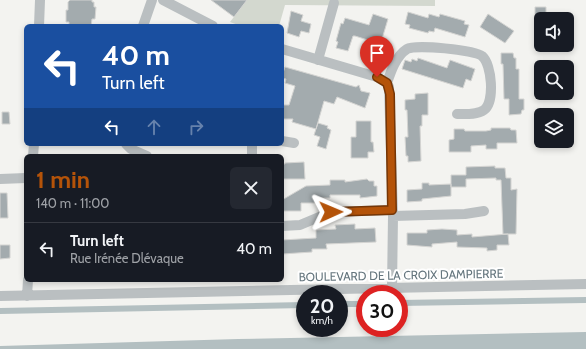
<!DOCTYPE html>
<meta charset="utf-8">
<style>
:root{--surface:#171b24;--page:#242831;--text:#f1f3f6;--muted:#9ea1a6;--line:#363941;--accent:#b45309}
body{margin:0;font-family:Cabin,sans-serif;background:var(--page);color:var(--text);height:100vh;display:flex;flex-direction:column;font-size:15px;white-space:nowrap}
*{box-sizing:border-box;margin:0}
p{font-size:13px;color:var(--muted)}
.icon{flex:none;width:22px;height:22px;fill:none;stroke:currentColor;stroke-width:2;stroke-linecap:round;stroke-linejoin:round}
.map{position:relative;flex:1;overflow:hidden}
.panel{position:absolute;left:24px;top:154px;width:260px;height:128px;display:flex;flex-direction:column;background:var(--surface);border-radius:6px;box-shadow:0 2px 6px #0003}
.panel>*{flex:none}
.top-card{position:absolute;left:24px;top:24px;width:260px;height:122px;border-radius:6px;box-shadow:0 2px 6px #0003;background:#1a4fa0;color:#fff;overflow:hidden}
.buttons{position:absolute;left:534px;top:12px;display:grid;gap:8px}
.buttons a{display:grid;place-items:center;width:40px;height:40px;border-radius:6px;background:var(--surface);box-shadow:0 2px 6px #0003;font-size:20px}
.speed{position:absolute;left:296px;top:285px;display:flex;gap:8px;font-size:20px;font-weight:700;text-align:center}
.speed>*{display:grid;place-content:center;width:52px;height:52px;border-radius:50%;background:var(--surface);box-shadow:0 2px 6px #0003;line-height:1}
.speed small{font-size:10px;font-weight:400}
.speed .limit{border:6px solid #d22;background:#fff;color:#111}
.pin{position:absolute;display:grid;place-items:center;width:34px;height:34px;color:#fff;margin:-41px -17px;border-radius:50% 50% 50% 0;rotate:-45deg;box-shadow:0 0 4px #0007}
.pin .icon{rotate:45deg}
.me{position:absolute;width:44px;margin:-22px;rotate:89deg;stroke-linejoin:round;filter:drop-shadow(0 0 3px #0008)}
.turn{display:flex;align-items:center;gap:14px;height:84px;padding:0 12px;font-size:18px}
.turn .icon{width:52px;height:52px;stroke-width:2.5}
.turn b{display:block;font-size:28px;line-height:34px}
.lanes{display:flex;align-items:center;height:38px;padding:0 12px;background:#0003;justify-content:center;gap:20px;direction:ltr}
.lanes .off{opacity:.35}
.round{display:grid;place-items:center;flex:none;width:42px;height:42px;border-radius:6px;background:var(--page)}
.summary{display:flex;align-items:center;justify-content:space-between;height:68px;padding:0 12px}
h1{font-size:24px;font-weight:700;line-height:30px;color:var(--accent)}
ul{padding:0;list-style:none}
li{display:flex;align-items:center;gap:12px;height:52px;padding:0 12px;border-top:1px solid var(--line)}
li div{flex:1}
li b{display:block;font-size:15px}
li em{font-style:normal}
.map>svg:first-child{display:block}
</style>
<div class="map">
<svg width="586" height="349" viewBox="0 0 586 349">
<rect width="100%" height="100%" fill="#f3f3f0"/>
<!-- green -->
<path fill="#d3d8cf" d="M 247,0 L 435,0 L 435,6 L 285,5 L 279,26 L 241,26 L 230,22 Z"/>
<!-- water -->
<path fill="#b3bfc1" d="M 586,297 L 586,303 L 399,306 L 399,300 Z
M 339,301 L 365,301 L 365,307 L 339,307 Z
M 305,302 L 305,308 L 0,314 L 0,308 Z
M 586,332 L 586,349 L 0,349 L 0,346 L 238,339 Z"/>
<!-- building -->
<path fill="#a3abae" stroke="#d4d4d2" d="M 70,0 L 92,0 L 92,2 L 94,2 L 94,7 L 96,7 L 95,19 L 92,19 L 91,26 L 69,26 L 69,22 L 66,22 L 66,10 L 68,10 L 68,2 Z
M 211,0 L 247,0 L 234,17 Z
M 535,7 L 546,7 L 546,19 L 535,19 Z
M 291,11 L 303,15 L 301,21 L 311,24 L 309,33 L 301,31 L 299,37 L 287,33 Z
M 408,12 L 428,18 L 429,14 L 439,17 L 440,14 L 465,21 L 464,24 L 469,25 L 465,37 L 435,28 L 434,32 L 429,31 L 428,33 L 409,28 L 410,25 L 405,24 Z
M 373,14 L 388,19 L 382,39 L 387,40 L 381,61 L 367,56 L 371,41 L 355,36 L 353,36 L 348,51 L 336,48 L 338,42 L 336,41 L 341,23 L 343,24 L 345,18 L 369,25 Z
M 488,14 L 514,31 L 505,43 L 480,27 Z
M 501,53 L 513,53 L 514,58 L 516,58 L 516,69 L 519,69 L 519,99 L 524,99 L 524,110 L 522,110 L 521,114 L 509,115 L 509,99 L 504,99 L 503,64 L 501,64 Z
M 418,58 L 447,68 L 450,60 L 475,69 L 471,81 L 466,79 L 463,88 L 402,69 L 405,60 L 411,62 L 412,59 L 417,61 Z
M 285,67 L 356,87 L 359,85 L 361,91 L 370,93 L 365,108 L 337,97 L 334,104 L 324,101 L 316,129 L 292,122 L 293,119 L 282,119 L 282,105 L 289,105 L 295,86 L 285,83 L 286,79 L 282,78 L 282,76 Z
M 428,93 L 428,115 L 422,115 L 422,126 L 420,126 L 421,161 L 408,162 L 408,156 L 406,156 L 405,137 L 408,137 L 407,110 L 405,110 L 405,100 L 415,99 L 415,94 Z
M 2,112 L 9,112 L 10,124 L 2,124 Z
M 356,121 L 371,121 L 371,142 L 373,142 L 374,152 L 368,152 L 368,158 L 351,158 L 351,137 L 356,137 Z
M 318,123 L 328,126 L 327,128 L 331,130 L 326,149 L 317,146 L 320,137 L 314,135 Z
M 491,128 L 510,128 L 511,130 L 516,130 L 517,143 L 497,143 L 497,149 L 486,149 L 486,145 L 471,146 L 471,152 L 449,152 L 449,140 L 454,139 L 454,129 L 464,129 L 465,131 L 486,131 L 491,130 Z
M 304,162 L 305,179 L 282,179 L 282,164 L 285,164 L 285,163 Z
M 495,166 L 495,168 L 505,168 L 506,178 L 511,178 L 511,190 L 517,189 L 516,234 L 503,234 L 501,180 L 496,180 L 496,178 L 466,179 L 466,187 L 451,187 L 451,175 L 466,175 L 466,167 Z
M 367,179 L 369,181 L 374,181 L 374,186 L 377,186 L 377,196 L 360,198 L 360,195 L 330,195 L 330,198 L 315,198 L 315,203 L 301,203 L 301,211 L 282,211 L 282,200 L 306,186 L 330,185 L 330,180 L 345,180 L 345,182 Z
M 422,183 L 429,183 L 429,185 L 451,184 L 451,196 L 422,199 L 422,201 L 407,202 L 407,190 L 422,189 Z
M 0,193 L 7,193 L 8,218 L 0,218 Z
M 355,224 L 355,229 L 375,228 L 376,242 L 326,244 L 327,249 L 312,249 L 312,252 L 282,254 L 282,240 L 316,238 L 316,230 L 336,229 L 335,225 Z
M 442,229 L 457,230 L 457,235 L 472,234 L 472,237 L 508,234 L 509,245 L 497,245 L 497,250 L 487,251 L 487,248 L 457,247 L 457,242 L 432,244 L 432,247 L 407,245 L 407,233 L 427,233 L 427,230 Z
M 0,245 L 10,245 L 10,258 L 0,259 Z"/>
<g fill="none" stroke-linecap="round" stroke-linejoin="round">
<!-- street -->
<path stroke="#babfc1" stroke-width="10" d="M 163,0 L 213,26
M 39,26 L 40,0
M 143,26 L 152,0
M 282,49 L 377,77 L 387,83 L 389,87 L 393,216 L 392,288
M 318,60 L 334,3
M 387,83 C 391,71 396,56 407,49 C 415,44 475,50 482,56 C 492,64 495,102 484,110 C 477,115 465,114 457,114
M 282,141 L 294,143
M 126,144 L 131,149 L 147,156
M 252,144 L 252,156
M 33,156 L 34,144
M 0,179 L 26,178
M 393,216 L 465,214 L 484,211
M 282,226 L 300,225 L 331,212 L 392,210
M 0,296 L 586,284
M 27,296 L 28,280"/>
</g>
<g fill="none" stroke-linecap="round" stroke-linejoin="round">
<!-- route casing -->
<g stroke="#753606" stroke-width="10">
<path id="route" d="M 331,212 L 392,210 L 390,94 L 387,83 L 377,77"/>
</g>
<!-- route -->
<use href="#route" stroke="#b45309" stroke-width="7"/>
</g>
<g text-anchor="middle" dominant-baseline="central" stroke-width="4" stroke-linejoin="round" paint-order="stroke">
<!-- street labels -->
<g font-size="12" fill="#65767e" stroke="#fff">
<text transform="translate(401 275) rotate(-1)">BOULEVARD DE LA CROIX DAMPIERRE</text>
</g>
</g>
</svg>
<div class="buttons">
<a><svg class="icon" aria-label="sound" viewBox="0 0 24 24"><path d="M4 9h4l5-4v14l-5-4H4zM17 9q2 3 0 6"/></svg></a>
<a><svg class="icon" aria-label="search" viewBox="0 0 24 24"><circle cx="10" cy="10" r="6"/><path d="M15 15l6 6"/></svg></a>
<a><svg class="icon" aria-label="layers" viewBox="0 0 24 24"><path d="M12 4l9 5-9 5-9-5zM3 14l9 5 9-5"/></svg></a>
</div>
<div class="speed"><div>20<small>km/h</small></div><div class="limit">30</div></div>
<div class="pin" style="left:377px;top:77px;background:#d93025"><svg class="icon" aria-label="arrive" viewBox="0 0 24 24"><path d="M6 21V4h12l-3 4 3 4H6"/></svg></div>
<svg class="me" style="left:331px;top:212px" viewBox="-20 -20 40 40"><path d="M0-17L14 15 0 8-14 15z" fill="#b45309" stroke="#fff" stroke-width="4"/></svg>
<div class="top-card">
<div class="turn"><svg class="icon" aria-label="left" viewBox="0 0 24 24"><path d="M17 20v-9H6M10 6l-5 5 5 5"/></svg><div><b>40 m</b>Turn left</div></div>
<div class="lanes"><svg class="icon" aria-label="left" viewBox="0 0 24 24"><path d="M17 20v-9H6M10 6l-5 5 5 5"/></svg><svg class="icon off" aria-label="ahead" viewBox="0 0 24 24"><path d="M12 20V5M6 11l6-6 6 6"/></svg><svg class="icon off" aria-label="right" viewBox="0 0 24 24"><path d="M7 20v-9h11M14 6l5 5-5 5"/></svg></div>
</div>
<section class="panel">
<div class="summary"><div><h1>1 min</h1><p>140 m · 11:00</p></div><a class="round"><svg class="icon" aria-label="close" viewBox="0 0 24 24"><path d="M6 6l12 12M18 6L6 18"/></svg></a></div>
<ul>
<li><svg class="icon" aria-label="left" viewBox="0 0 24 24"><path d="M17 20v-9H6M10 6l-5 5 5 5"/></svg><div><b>Turn left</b><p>Rue Irénée Dlévaque</p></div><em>40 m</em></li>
</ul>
</section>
</div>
